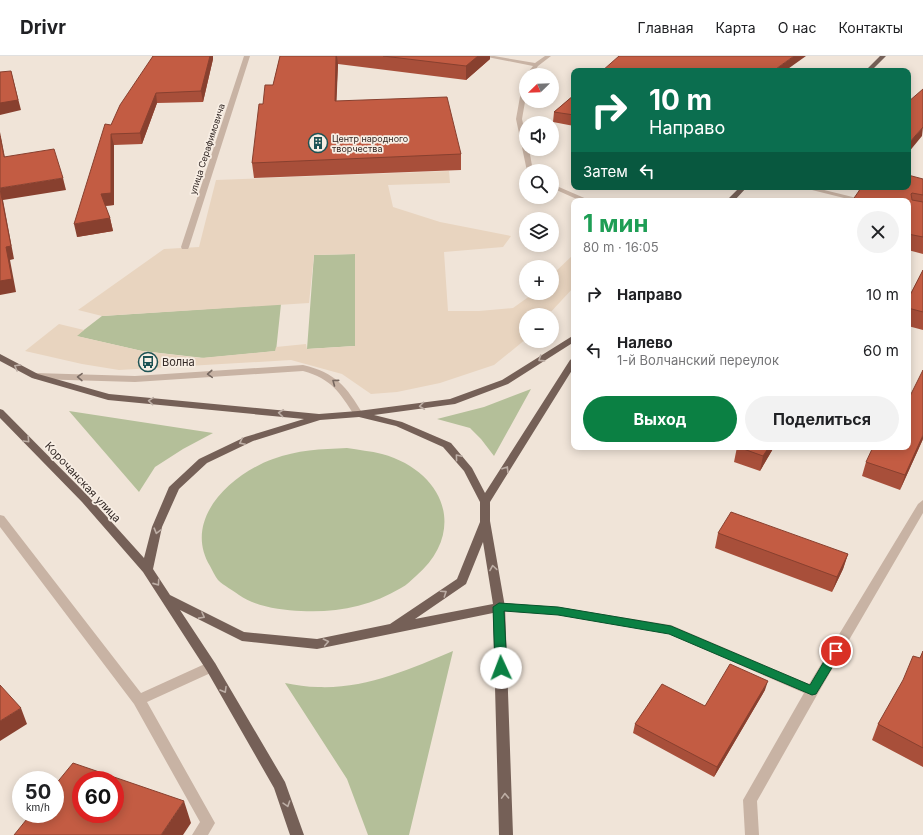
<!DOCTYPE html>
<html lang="ru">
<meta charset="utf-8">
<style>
:root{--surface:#fff;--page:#f2f2f2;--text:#202124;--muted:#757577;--line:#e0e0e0;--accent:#0b8043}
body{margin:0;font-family:Inter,sans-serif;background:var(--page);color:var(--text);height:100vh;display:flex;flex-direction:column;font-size:15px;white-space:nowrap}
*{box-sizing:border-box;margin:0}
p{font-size:13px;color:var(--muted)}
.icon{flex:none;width:22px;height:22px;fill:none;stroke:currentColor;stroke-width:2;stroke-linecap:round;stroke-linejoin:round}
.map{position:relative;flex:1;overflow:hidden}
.details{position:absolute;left:571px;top:142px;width:340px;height:252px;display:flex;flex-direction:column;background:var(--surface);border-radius:8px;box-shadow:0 2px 10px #0003}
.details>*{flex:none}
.hud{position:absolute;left:571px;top:12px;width:340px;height:122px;border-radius:8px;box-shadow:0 2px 10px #0003;background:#0b6e4f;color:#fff;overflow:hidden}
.needle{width:26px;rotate:247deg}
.buttons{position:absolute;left:519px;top:12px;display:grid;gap:8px}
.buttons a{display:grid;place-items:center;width:40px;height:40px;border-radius:50%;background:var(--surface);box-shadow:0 2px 10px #0003;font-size:20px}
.speed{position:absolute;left:12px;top:715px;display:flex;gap:8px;font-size:20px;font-weight:700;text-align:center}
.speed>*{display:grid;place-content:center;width:52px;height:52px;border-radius:50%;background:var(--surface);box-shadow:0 2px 10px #0003;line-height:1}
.speed small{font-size:10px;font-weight:400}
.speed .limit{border:6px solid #d22;background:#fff;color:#111}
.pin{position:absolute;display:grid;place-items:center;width:34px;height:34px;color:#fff;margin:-17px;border:2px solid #fff;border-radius:50%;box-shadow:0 1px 4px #0007}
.me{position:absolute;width:44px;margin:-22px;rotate:358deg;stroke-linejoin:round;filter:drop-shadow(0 0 3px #0008)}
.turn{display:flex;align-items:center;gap:14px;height:84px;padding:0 12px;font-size:18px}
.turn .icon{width:52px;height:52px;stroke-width:2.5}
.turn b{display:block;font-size:28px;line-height:34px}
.then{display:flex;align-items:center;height:38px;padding:0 12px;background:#0003;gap:8px;font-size:15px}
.round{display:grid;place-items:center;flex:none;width:42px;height:42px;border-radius:21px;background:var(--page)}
.headline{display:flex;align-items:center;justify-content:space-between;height:68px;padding:0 12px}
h1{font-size:24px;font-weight:700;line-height:30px;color:#1e9e55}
.button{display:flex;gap:8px;margin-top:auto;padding:8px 12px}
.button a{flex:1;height:46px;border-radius:24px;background:var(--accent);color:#fff;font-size:16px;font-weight:700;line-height:46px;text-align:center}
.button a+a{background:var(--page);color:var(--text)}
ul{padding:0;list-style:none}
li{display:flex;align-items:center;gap:12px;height:56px;padding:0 12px}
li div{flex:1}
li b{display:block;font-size:15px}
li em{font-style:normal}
header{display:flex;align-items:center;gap:24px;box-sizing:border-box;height:56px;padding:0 20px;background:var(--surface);border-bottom:1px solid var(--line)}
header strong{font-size:19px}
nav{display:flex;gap:22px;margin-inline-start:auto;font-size:14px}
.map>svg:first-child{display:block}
</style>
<header>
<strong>Drivr</strong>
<nav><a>Главная</a><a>Карта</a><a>О нас</a><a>Контакты</a></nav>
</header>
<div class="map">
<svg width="923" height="779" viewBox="0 0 923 779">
<rect width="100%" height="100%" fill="#f0e4d8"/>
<!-- green -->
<path fill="#b4bf99" d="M 355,198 L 355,290 L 307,293 L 314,199 Z
M 281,248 L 276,295 L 204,302 L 142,295 L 76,280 L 102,260 Z
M 531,333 L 494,400 L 481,383 L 470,372 L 437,363 L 484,351 Z
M 69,355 L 213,377 L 183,393 L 155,411 L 139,436 Z
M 347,392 C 358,394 371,395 382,398 C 444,415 468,475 416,520 C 411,524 407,529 401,532 C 371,550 336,557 301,555 C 281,554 256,551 239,539 C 233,534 224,530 218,524 C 215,520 212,514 210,510 C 182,463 231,418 273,403 C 297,394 321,393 347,392 Z
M 453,595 L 409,779 L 368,779 L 347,723 L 285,627 C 296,629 307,631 318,631 C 366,633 410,613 453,595 Z"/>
<!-- plaza -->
<path fill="#e8d4bf" d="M 449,115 L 450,127 L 388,129 L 393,151 L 440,166 L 511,180 L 503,191 L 444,196 L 448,255 L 479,255 L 513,252 L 534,237 L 552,237 L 552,219 L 574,198 L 574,231 L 548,259 L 526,259 L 526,283 L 494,309 L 440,327 L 397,336 L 371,338 L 342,318 L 291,304 L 119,314 L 82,308 L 25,295 L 59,268 L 84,274 L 77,280 L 142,295 L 201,302 L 275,295 L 276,291 L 306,288 L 307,293 L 355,290 L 355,198 L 314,199 L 309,247 L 102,260 L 78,254 L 164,193 L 199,191 L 216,124 Z"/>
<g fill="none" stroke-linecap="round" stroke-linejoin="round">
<!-- lane -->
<path fill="#c8b3a4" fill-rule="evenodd" d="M 800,131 L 812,131 L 869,145 L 856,145 Z
M 303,309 C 336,317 346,330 363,358 L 361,360 L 355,360 C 339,336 332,323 303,315 L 135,326 L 35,323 L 30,320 L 35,317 L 135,320 Z
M 0,459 L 4,460 L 141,637 L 207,607 L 211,606 L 215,607 L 217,611 L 215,615 L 147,646 L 215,767 L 208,779 L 192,779 L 200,766 L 134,648 L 0,471 Z"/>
<!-- street -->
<path fill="#c8b3a4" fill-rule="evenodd" d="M 244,0 L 250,0 L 189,191 L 188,193 L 182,193 L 181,191 Z
M 482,0 L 494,0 L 535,7 L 545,0 L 551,0 L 538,10 L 532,19 L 526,19 L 533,10 Z
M 526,22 L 526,40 L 522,63 L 526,81 L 526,93 L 529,93 L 533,115 L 527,115 L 516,63 L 523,24 Z
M 552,128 L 589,144 L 591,145 L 581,145 L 552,132 Z
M 923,444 L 923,457 L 817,639 L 757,745 L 759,779 L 745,779 L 743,744 L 804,637 L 669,578 L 558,559 L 499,555 L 495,554 L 493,551 L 495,548 L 499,547 L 558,551 L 671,569 L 809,628 L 918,448 Z"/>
<!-- primary -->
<path fill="#756057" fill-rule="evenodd" d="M 880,0 L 886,0 L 871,15 L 865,15 Z
M 740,131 L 747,131 L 734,145 L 726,145 Z
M 574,279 L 574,286 L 508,328 L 455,348 L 374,359 L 402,366 L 451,387 L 472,412 L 485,437 L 570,304 L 574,301 L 574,311 L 490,446 L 490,465 L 505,551 L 513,779 L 499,779 L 493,557 L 317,593 L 242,585 L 180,554 L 215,607 L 285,726 L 304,779 L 290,779 L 274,732 L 207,615 L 143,516 L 82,446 L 0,362 L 0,353 L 3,354 L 90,442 L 144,502 L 152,471 L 169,431 L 199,403 L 245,381 L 304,363 L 108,344 L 32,322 L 0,305 L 0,298 L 38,318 L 109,338 L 319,358 L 358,355 L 450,343 L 502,324 ZM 359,361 L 396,370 L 443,391 L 464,415 L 480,446 L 480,466 L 457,523 L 390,568 L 317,583 L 244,576 L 170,539 L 153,513 L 162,471 L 179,433 L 207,407 L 253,385 L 320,364 ZM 483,486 L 493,548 L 415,563 L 466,528 Z"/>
</g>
<!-- wall -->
<path fill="#a84f3a" d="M 153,0 L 213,0 L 213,3 L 203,46 L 157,47 L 142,88 L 114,89 L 114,149 L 105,150 L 110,162 L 113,175 L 77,181 L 111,69 Z
M 280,0 L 490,0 L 490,3 L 466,24 L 338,8 L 336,45 L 461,98 L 461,114 L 254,122 L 252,107 L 263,48 L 273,29 Z
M 574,39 L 574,70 L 553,66 L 554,56 Z
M 923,123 L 923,198 L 908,194 L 908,145 L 844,131 L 908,131 Z
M 923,214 L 923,274 L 908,270 L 908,243 Z
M 923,383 L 900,434 L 862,420 L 866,406 Z
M 737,391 L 774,391 L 760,415 L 734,406 Z
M 718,477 L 848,498 L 843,513 L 832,536 L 715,492 Z
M 923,595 L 923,711 L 872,684 L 878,668 L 920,602 Z
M 765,634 L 714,721 L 633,677 L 635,668 Z"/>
<!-- shaded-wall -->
<path fill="#88402f" d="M 210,0 L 213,0 L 213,3 L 203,46 L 201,35 Z
M 336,0 L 337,0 L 338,8 L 336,59 L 335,45 Z
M 478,0 L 490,0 L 490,3 L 466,24 L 466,10 Z
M 794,0 L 806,0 L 785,15 L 773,15 Z
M 11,15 L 21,54 L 0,59 L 0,47 Z
M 156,37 L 157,47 L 142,88 L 140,77 Z
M 923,71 L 922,80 L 908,97 L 908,88 Z
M 0,76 L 7,112 L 4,101 L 0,80 Z
M 111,78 L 114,89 L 114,149 L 104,150 L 101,138 Z
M 63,122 L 66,134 L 3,144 L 14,203 L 10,204 L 16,236 L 0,239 L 0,225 L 6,191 L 0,132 Z
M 110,162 L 113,175 L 77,181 L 74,168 Z
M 923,379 L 923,383 L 900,434 L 905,419 Z
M 769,391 L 774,391 L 760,415 L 763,400 Z
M 848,498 L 843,513 L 832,536 L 837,521 Z
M 768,625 L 765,634 L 714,721 L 717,711 Z
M 21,652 L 27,668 L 0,685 L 0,665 Z
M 184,745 L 191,767 L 183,779 L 161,779 Z"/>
<!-- building -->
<path fill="#c35c43" stroke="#88402f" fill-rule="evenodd" d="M 153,0 L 210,0 L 201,35 L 156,37 L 140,77 L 111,78 L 111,137 L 101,138 L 110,162 L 74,168 L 105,68 L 111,69 L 120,49 Z
M 280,0 L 336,0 L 335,45 L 447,41 L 461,98 L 252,107 L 259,48 L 263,48 L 265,29 L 273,29 Z
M 383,0 L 478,0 L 466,10 Z
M 619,0 L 794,0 L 773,15 L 602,15 Z
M 11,15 L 18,44 L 0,47 L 0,16 Z
M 923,33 L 923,71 L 908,88 L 908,46 Z
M 574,39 L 574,59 L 554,56 Z
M 0,80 L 4,101 L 54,93 L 63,122 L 0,132 Z
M 908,119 L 923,123 L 923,139 L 912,137 L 911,138 L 912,144 L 923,146 L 923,181 L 908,178 L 908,145 L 852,145 L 861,132 L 869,131 L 908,131 Z
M 0,133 L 11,190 L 6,191 L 12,223 L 0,225 Z
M 923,214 L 923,256 L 908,252 L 908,243 Z
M 923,314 L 923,379 L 905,419 L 866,406 L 873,391 L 908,391 L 908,344 Z
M 738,391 L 769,391 L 763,400 Z
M 731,456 L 848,498 L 837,521 L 718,477 Z
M 923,595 L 923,692 L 878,668 L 903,624 L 913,600 L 920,602 Z
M 730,608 L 768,625 L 717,711 L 635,668 L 662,628 L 705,650 Z
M 0,629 L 21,652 L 0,665 Z
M 73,707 L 184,745 L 161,779 L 14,779 L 31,758 L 55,758 L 55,729 ZM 81,724 L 115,724 L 115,758 L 81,758 Z"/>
<!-- one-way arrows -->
<defs><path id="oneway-chevron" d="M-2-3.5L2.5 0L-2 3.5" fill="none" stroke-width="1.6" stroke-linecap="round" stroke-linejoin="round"/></defs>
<g stroke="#bdaea5">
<use href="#oneway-chevron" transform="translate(541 303) rotate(147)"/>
<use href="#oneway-chevron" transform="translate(17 311) rotate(-151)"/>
<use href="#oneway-chevron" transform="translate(151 345) rotate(-175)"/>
<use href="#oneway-chevron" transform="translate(422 350) rotate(173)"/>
<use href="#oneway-chevron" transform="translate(281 357) rotate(-174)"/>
<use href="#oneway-chevron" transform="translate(27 384) rotate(46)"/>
<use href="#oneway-chevron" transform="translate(242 386) rotate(154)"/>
<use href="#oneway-chevron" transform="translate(458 401) rotate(-130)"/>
<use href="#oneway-chevron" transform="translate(506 413) rotate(-58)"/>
<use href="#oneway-chevron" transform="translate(157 475) rotate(105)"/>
<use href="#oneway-chevron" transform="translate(493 512) rotate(-99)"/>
<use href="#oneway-chevron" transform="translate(157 527) rotate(55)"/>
<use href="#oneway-chevron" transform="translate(444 537) rotate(-34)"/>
<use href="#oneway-chevron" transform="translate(202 560) rotate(28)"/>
<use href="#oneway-chevron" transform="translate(326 586) rotate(-12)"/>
<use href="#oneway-chevron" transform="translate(224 634) rotate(60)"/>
<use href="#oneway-chevron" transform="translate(505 740) rotate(-92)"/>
<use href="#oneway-chevron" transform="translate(287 748) rotate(72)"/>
</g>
<g stroke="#76675f">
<use href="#oneway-chevron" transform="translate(210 318) rotate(176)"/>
<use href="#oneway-chevron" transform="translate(80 321) rotate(-179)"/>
<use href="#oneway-chevron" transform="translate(335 326) rotate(-143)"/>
</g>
<!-- route -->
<path fill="#0b8043" stroke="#07532c" d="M 499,547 L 558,551 L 671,570 L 810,629 L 832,592 L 840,592 L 842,595 L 816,638 L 812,639 L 669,578 L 558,559 L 504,555 L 507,612 L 505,615 L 497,615 L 495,612 L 493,551 Z"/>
<!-- icons -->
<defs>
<g id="building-ring" transform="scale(1)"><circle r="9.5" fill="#f8eee4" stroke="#1d5354" stroke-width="1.5"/><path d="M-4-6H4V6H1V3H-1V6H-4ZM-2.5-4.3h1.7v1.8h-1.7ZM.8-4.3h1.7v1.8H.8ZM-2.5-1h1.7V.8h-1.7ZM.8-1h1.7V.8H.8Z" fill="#1d5354"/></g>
<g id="bus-ring" transform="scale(1)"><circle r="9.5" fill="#f8eee4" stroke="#1d5354" stroke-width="1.5"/><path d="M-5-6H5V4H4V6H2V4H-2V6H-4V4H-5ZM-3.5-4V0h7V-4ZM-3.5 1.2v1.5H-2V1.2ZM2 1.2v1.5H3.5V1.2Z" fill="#1d5354"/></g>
</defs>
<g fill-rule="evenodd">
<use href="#building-ring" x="318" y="87"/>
<use href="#bus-ring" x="148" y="306"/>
</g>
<g text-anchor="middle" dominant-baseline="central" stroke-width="3.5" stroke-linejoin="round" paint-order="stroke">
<!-- far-poi labels -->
<g font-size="9" fill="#332926" stroke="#f8eee4" text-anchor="start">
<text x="332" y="82">Центр народного<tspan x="332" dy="10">творчества</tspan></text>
</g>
<!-- far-street labels -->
<g font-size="9" fill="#332926" stroke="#f8eee4">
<text transform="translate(207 93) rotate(-72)">улица Серафимовича</text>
</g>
<!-- poi labels -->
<g font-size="11" fill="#332926" stroke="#f8eee4" text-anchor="start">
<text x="162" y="306">Волна</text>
</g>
<!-- street labels -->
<g font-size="11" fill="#332926" stroke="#f8eee4">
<text transform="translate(83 426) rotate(47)">Корочанская улица</text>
</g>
</g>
</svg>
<div class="buttons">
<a><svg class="needle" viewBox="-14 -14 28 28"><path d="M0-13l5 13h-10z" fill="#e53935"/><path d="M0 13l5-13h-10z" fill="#757577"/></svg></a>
<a><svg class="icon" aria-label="sound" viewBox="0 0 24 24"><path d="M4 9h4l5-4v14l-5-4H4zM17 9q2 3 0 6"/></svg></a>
<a><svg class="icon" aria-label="search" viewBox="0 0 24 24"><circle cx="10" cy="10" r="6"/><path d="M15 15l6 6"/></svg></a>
<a><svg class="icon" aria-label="layers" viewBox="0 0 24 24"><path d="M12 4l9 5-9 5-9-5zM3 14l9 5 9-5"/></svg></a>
<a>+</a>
<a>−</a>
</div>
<div class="speed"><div>50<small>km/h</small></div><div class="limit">60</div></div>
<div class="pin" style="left:836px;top:595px;background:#d93025"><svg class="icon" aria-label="arrive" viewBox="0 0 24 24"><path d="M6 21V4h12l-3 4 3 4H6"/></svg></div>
<svg class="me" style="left:501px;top:612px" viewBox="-20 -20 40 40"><circle r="19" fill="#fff"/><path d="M0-13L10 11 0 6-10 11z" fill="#0b8043"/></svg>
<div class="hud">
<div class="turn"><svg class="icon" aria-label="right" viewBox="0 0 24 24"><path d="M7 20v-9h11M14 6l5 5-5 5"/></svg><div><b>10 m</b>Направо</div></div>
<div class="then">Затем<svg class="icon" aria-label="left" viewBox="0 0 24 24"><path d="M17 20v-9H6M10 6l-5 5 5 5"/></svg></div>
</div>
<section class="details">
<div class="headline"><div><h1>1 мин</h1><p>80 m · 16:05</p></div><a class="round"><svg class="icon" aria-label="close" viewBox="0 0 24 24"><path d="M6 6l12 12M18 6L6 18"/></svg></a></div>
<ul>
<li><svg class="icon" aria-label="right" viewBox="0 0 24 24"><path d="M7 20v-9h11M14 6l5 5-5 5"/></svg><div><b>Направо</b></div><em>10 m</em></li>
<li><svg class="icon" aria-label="left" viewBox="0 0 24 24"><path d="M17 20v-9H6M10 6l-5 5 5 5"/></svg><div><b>Налево</b><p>1-й Волчанский переулок</p></div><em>60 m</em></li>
</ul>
<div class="button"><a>Выход</a><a>Поделиться</a></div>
</section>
</div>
